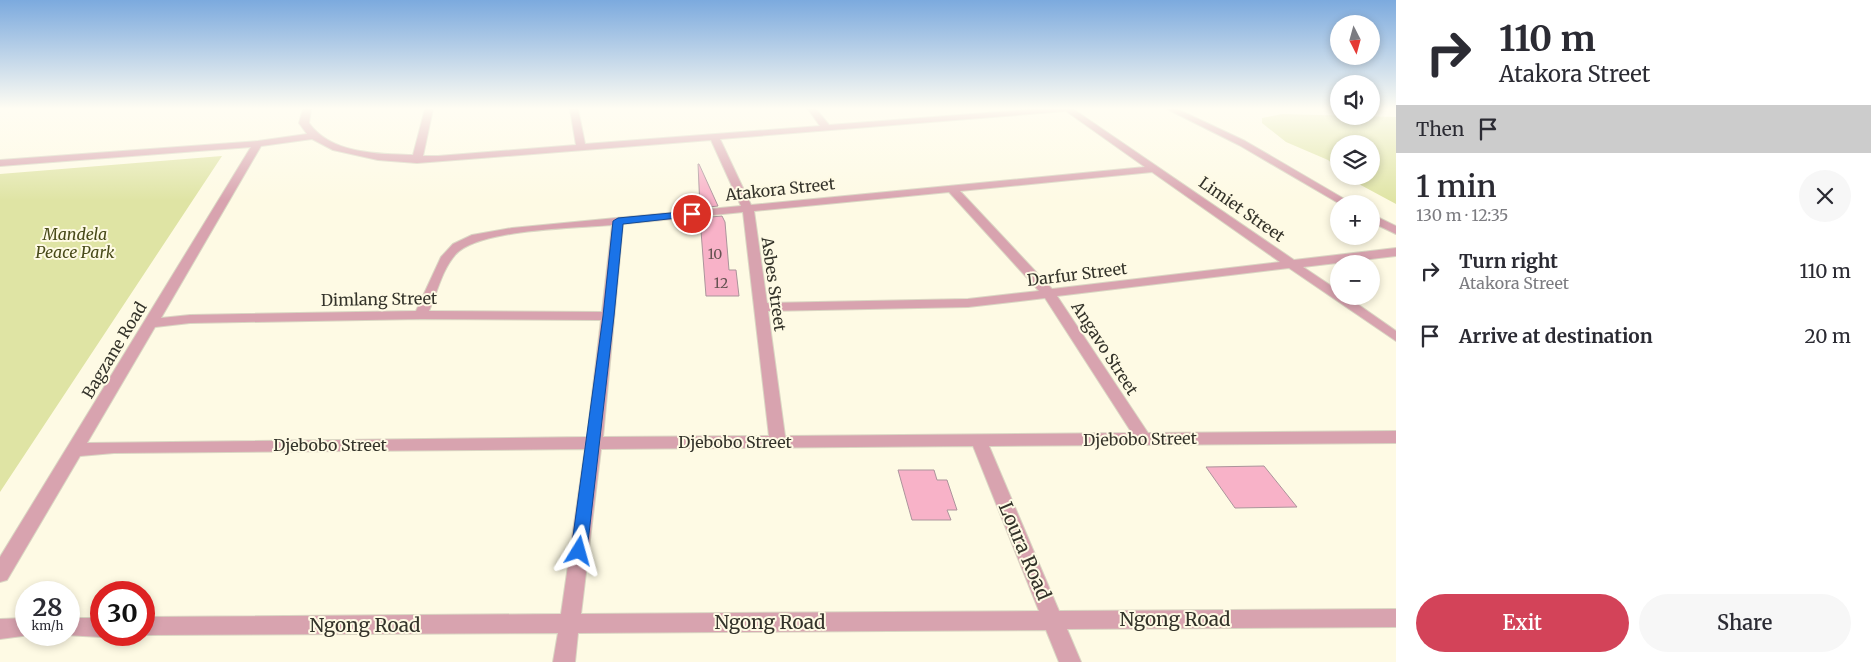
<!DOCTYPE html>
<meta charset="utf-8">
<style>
:root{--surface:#fff;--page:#f7f7f7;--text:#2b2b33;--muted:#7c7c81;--accent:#d34359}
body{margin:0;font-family:Merriweather,serif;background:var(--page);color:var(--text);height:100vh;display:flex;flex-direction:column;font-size:19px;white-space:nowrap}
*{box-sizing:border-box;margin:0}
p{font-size:16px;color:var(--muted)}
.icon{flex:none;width:28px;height:28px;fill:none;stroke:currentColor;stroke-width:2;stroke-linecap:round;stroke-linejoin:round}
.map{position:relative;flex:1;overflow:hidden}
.sheet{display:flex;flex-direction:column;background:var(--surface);width:475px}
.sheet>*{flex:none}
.guide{background:#fff;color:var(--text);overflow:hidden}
.needle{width:32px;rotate:174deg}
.tools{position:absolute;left:1330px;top:15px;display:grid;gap:10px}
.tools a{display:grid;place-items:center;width:50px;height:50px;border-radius:50%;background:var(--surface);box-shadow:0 2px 8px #0003;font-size:25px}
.speed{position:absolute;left:15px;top:581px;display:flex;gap:10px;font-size:25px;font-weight:700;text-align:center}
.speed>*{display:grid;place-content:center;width:65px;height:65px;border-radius:50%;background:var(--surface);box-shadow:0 2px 8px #0003;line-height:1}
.speed small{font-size:12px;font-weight:400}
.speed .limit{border:8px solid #d22;background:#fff;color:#111}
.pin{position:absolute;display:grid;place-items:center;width:42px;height:42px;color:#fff;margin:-21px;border:2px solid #fff;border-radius:50%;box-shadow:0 1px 5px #0007}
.me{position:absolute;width:55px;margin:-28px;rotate:8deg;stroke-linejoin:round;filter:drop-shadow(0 0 4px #0008)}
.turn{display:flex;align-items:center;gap:18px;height:105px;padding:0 20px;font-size:22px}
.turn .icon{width:65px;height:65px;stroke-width:2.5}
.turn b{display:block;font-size:35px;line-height:42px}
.then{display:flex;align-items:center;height:48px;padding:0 20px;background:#0003;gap:10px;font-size:19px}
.round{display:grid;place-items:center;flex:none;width:52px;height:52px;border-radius:26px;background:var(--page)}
.overview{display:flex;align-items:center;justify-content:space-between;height:85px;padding:0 20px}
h1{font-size:30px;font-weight:600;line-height:38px}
.cta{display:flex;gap:10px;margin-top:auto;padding:10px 20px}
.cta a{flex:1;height:58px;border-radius:30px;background:var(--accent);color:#fff;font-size:20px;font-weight:600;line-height:58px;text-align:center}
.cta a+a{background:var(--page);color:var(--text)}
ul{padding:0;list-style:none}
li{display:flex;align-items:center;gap:15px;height:65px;padding:0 20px}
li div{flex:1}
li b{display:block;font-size:19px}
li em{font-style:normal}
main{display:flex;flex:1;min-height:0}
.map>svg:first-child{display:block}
</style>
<main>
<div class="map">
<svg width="1396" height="662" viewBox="0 0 1396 662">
<rect width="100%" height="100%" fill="#fefae4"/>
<!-- green -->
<path fill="#dfe4a4" d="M 1282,114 L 1396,117 L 1396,204 L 1344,176 L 1371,176 L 1371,144 L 1339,144 L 1339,169 L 1328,160 L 1286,142 L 1262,123 L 1262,118 Z
M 222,156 L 0,492 L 0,174 Z"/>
<!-- building -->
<path fill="#f8b2c8" stroke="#ab949b" d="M 698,164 L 699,164 L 718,206 L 700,208 Z
M 722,216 L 725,222 L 729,270 L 736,270 L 739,296 L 706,296 L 700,218 Z
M 1264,466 L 1297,507 L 1235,508 L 1206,467 Z
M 898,470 L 934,470 L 937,480 L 947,480 L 957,510 L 947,510 L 951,520 L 912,520 Z"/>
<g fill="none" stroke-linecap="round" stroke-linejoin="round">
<!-- minor casing -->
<g stroke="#dad6c3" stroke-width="2">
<path id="minor" d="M 303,109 L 311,109 L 309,123 C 331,154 378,154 413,155 L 425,109 L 433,109 L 423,156 L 438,156 L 576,145 L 570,109 L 578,109 L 585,144 L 820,126 L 808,109 L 816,109 L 829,125 L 1037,109 L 1073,109 L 1294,260 L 1396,248 L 1396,256 L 1303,267 L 1339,291 L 1339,296 L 1346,296 L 1396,331 L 1396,341 L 1289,268 L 1057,296 L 1148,433 L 1396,431 L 1396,443 L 989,446 L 1059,611 L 1396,609 L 1396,627 L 1067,629 L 1081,662 L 1059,662 L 1046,630 L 578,633 L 575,662 L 553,662 L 558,633 L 144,635 L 143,635 L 144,617 L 561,614 L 585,449 L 114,453 L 80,456 L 7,580 L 0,582 L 0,557 L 251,147 L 0,166 L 0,160 L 258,141 L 307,134 L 299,123 ZM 1066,111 L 1145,167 L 751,205 L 720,139 ZM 312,139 L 333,150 L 378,160 L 417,163 L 711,140 L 741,206 L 512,228 L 472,235 L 453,244 L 441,257 L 416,311 L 190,315 L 161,318 L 261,146 ZM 1152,172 L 1280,262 L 1052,289 L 960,191 ZM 949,192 L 1039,291 L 968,299 L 767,303 L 754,211 ZM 743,212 L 769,436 L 603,437 L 623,224 ZM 612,225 L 602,312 L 429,311 C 437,293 442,270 455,255 C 478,229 577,228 612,225 ZM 1045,298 L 1132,433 L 785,436 L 768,311 L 968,307 ZM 421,319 L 601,320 L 587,437 L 87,443 L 155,327 L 190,323 ZM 973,446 L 1039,611 L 581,614 L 601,449 Z
M 1167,109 L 1177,109 L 1245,141 L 1353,204 L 1340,204 L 1239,145 Z
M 1371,214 L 1396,226 L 1396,234 L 1371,222 Z
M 26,618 L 26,635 L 30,635 L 0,639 L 0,619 Z
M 69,618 L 101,618 L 101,635 L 105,635 L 101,637 L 65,635 L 69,635 Z"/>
</g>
<!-- minor -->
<use href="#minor" fill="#d8a3af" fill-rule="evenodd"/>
</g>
<!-- sky -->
<linearGradient id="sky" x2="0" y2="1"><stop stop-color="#7caade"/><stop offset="0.54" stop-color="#fffdf3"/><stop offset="1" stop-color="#fffdf3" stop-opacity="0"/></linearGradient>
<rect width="1396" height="201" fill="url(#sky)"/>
<!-- route -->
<path fill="#1a73e8" stroke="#114b97" d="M 692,211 L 695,212 L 695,216 L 623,224 L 614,316 L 587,551 L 585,556 L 579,558 L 574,556 L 571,551 L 603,316 L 613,221 L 618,218 Z"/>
<g text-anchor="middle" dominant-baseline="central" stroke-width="4" stroke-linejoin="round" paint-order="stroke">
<!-- number labels -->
<g font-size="14" fill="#655352">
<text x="715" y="254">10</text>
<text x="721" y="283">12</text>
</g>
<!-- street labels -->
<g font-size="16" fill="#34332a" stroke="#fefae4">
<text transform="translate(780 189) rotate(-6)">Atakora Street</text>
<text transform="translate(1242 209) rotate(35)">Limiet Street</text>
<text transform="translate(1077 274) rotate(-7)">Darfur Street</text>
<text transform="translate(774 284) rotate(82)">Asbes Street</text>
<text transform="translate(379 299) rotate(-1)">Dimlang Street</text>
<text transform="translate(1105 348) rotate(57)">Angavo Street</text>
<text transform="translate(114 350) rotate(-59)">Bagzane Road</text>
<text transform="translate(1140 439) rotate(-1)">Djebobo Street</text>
<text x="735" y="442">Djebobo Street</text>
<text x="330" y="445">Djebobo Street</text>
</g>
<!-- park labels -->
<g font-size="16" font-style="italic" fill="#484a19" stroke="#fefae4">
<text x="75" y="234">Mandela<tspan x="75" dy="18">Peace Park</tspan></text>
</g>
<!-- near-street labels -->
<g font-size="19" fill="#34332a" stroke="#fefae4">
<text transform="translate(1025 551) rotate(67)">Loura Road</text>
<text x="1175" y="619">Ngong Road</text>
<text x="770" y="622">Ngong Road</text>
<text x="365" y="625">Ngong Road</text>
</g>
</g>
</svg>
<div class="tools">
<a><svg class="needle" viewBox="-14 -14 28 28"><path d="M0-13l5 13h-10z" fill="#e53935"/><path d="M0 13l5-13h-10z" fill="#7c7c81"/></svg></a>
<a><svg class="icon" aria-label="sound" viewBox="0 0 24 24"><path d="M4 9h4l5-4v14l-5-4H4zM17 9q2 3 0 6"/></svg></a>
<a><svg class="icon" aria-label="layers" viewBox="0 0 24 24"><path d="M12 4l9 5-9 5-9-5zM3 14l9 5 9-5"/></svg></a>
<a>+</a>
<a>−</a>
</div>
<div class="speed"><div>28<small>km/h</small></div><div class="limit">30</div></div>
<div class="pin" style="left:692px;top:214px;background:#d93025"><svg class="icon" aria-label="arrive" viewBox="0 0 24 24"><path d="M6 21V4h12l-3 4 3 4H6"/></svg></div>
<svg class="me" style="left:579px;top:551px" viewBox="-20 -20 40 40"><path d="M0-17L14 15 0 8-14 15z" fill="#1a73e8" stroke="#fff" stroke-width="4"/></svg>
</div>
<section class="sheet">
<div class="guide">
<div class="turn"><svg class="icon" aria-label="right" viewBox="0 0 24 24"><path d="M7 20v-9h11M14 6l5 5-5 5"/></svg><div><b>110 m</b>Atakora Street</div></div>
<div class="then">Then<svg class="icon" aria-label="arrive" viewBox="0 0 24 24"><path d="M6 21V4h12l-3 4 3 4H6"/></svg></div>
</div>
<div class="overview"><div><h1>1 min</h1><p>130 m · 12:35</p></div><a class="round"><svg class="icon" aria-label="close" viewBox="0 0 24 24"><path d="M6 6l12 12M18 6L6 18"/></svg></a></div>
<ul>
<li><svg class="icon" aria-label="right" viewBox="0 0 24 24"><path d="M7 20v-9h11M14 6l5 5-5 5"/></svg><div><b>Turn right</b><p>Atakora Street</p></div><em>110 m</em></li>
<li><svg class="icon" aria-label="arrive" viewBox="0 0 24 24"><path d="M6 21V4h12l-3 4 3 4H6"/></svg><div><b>Arrive at destination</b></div><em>20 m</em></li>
</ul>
<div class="cta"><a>Exit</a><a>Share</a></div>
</section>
</main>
